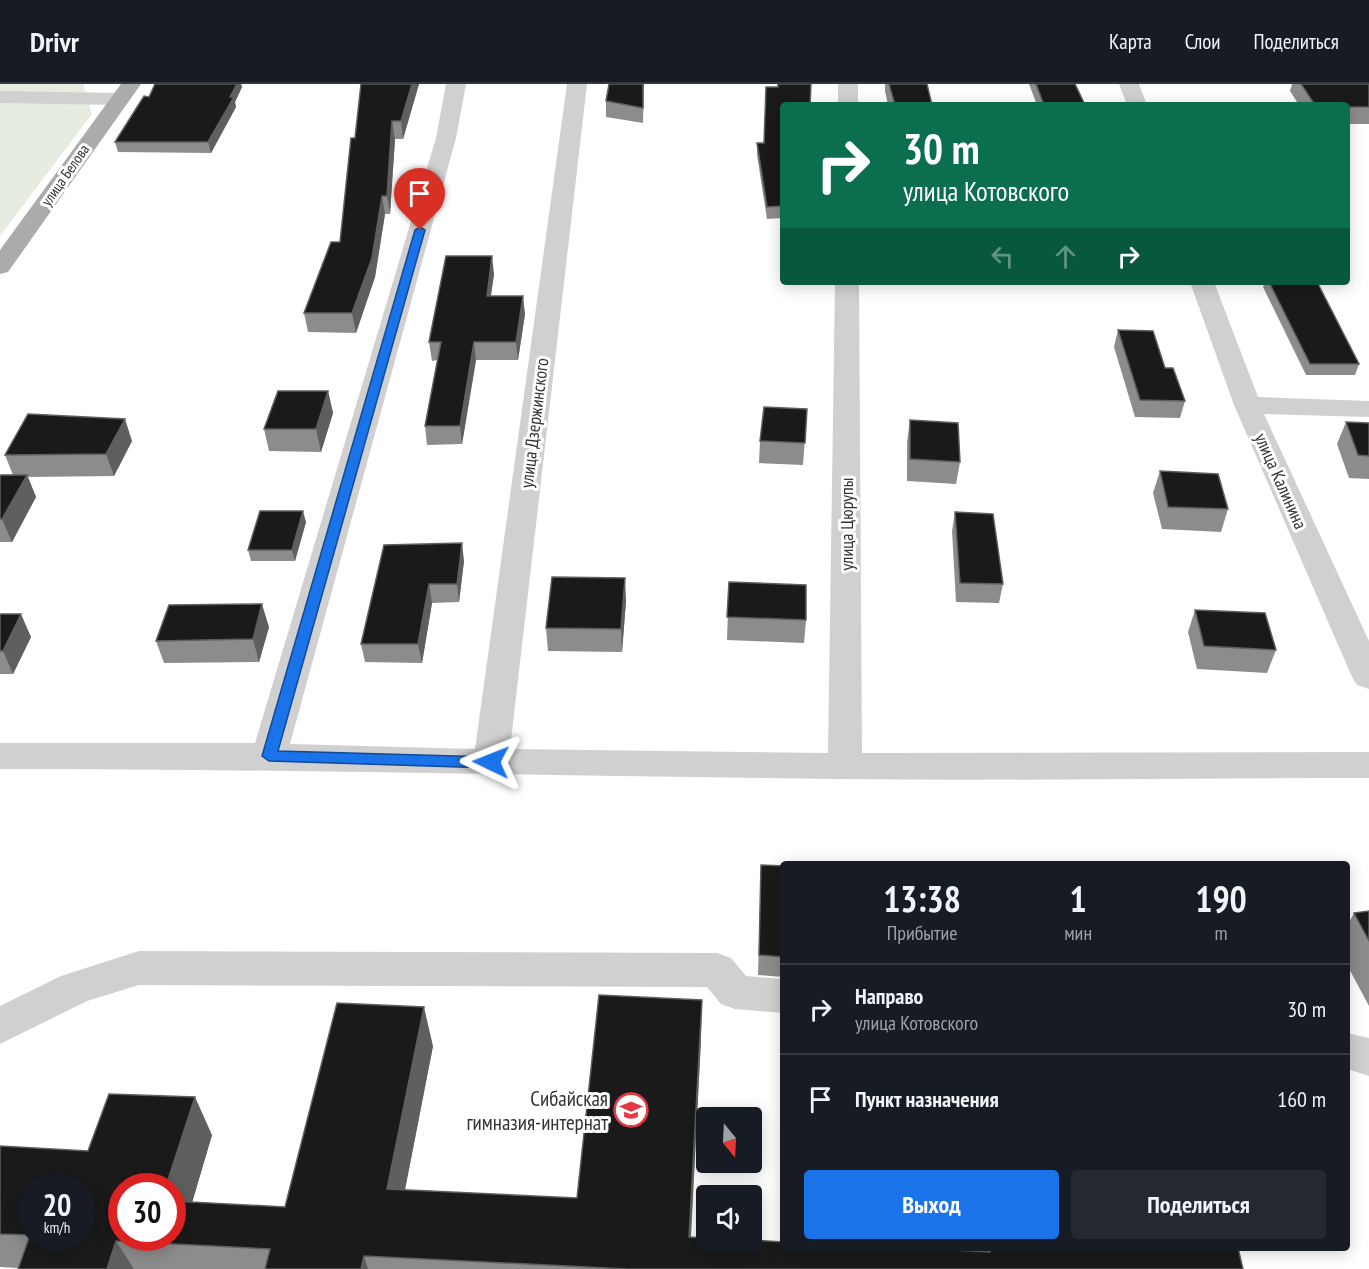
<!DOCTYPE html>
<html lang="ru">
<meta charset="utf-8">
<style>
:root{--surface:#171b24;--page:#242831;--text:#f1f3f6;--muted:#9ea1a6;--line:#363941;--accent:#1a73e8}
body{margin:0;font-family:"PT Sans Narrow",sans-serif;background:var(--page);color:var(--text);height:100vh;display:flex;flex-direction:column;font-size:22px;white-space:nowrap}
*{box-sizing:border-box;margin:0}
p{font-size:20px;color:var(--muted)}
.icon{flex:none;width:33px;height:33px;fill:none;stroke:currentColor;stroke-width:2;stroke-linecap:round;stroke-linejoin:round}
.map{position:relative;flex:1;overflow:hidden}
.drawer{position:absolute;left:780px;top:777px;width:570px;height:390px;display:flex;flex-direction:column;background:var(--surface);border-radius:6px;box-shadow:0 3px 15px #0003}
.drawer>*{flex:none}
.banner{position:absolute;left:780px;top:18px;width:570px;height:183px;border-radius:6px;box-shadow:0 3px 15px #0003;background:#0b6e4f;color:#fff;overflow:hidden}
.needle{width:39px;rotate:162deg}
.fabs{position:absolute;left:696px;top:1023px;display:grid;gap:12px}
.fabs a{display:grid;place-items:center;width:66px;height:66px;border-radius:6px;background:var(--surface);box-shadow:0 3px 15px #0003;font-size:30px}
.speed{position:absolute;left:18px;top:1089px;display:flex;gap:12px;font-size:30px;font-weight:700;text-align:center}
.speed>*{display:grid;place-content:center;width:78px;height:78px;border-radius:50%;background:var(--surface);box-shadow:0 3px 15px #0003;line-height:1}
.speed small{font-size:15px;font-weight:400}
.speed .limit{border:9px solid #d22;background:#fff;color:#111}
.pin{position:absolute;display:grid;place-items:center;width:51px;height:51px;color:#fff;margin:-62px -26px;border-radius:50% 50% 50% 0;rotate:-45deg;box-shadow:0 0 6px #0007}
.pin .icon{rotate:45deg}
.me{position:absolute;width:66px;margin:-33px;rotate:272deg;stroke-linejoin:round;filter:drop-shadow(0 0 4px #0008)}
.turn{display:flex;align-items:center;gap:21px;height:126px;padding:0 24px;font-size:27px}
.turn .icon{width:78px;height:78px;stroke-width:2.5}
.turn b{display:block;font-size:42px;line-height:51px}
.lanes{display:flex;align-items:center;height:57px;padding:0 24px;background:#0003;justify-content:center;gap:30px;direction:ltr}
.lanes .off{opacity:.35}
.eta{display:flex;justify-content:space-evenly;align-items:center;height:102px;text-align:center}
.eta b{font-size:36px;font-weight:600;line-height:42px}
.primary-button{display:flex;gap:12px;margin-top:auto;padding:12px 24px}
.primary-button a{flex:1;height:69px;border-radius:6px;background:var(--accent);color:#fff;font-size:24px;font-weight:600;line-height:69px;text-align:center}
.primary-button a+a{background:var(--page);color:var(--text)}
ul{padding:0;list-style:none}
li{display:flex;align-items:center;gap:18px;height:90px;padding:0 24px;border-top:2px solid var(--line)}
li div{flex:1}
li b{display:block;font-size:22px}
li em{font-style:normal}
header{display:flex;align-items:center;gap:36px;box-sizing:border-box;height:84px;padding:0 30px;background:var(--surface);border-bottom:2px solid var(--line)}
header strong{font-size:28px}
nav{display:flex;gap:33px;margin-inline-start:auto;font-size:21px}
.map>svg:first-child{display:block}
</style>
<header>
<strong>Drivr</strong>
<nav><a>Карта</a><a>Слои</a><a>Поделиться</a></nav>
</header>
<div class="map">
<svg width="1369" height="1185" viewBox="0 0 1369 1185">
<rect width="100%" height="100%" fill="#fff"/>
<!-- green -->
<path fill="#e6ecdf" d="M 0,0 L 83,0 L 92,30 L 0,152 Z"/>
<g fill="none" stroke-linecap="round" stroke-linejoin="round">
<!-- minor -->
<path fill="#d0d0d0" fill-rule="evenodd" d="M 446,0 L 466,0 L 456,54 L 290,660 L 475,665 L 567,0 L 587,0 L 510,665 L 828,669 L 835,198 L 859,198 L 862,669 L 1369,668 L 1369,694 C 1192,694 1016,697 839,695 C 559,692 280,685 0,685 L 0,659 L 255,659 L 436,54 Z
M 838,0 L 858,0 L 858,21 L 838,21 Z
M 1119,0 L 1139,0 L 1147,21 L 1127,21 Z
M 0,7 L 120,9 L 127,11 L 130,15 L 127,19 L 120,21 L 0,19 Z
M 1190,198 L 1214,198 L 1258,313 L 1369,317 L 1369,333 L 1264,330 L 1369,557 L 1369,605 L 1357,601 L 1352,593 L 1234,321 Z
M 139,867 L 717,869 L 731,874 L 746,892 L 783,895 L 783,929 L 735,925 L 721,920 L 707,903 L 139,901 L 87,917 L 0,960 L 0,922 L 61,892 Z
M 1347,949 L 1369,954 L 1369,992 L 1347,985 Z"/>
<!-- major -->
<path fill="#ababab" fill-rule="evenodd" d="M 121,0 L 141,0 L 8,188 L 0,190 L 0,166 Z"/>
</g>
<!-- wall -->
<path fill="#8c8c8c" d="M 237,0 L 241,0 L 242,3 L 235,18 L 236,23 L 211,69 L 118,68 L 115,58 L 149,13 Z
M 361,0 L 419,0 L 403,55 L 395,55 L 390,130 L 385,130 L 375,193 L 356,249 L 308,248 L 304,229 L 340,158 L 355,54 Z
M 644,0 L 643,39 L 606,33 L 606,17 Z
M 777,0 L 811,0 L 783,21 L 783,134 L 767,135 L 757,71 L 757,59 L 764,59 L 778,3 Z
M 885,0 L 927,0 L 932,21 L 888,21 L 885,7 Z
M 1029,0 L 1075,0 L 1085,21 L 1037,21 Z
M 1292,0 L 1369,0 L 1369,40 L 1347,40 L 1347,21 L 1299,21 L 1290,7 Z
M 494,190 L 491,212 L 525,230 L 518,276 L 476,276 L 462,360 L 427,361 L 425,342 L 437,276 L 432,277 L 429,258 Z
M 902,198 L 935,198 L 935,199 Z
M 1265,198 L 1317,198 L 1359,280 L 1355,291 L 1306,291 L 1263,203 Z
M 1118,246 L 1165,284 L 1185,317 L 1180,334 L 1135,333 L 1114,263 Z
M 328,307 L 333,329 L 321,368 L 269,367 L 264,345 Z
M 807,325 L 803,381 L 759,379 L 760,357 Z
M 910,336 L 960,378 L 956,400 L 907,397 L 907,358 Z
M 1346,338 L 1369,339 L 1369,395 L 1349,394 L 1337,360 Z
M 132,357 L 114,392 L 28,393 L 36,413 L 12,458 L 0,458 L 0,391 L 13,391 L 5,371 Z
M 1160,387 L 1228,425 L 1221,448 L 1162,445 L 1153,409 Z
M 955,428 L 1003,500 L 999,519 L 956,518 L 952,447 Z
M 306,438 L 295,477 L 251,477 L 248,466 Z
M 384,461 L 464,477 L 459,518 L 432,519 L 422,579 L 365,578 L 361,560 Z
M 729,498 L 806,536 L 804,559 L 727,556 Z
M 626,517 L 622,568 L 548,567 L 546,544 Z
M 1195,526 L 1276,566 L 1267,589 L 1197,585 L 1188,548 Z
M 0,530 L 31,553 L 13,590 L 0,590 Z
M 269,543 L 259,578 L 164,579 L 156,557 Z
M 761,781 L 783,782 L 783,893 L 758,891 Z
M 1369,827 L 1369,922 L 1347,881 L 1347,842 L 1354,829 Z
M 701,955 L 691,1153 L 975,1167 L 975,1164 L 1238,1164 L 1243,1185 L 18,1185 L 18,1184 L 0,1183 L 0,1062 L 88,1067 L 212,1051 L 192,1118 L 285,1123 L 433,962 L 405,1106 L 577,1114 Z"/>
<!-- shaded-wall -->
<path fill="#5f5f5f" d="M 237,0 L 241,0 L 242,3 L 235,18 L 236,23 L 211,69 L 208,58 Z
M 412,0 L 419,0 L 403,55 L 401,37 Z
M 392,37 L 395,55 L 390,130 L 387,112 Z
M 382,112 L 385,130 L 375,193 L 356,249 L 352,229 Z
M 492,172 L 494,190 L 488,230 L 487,212 Z
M 523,212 L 525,230 L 518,276 L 516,258 Z
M 474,258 L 476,276 L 462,360 L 460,342 Z
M 328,307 L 333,329 L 321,368 L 316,345 Z
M 125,335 L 132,357 L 114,392 L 106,370 Z
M 27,391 L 36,413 L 12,458 L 2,435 Z
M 303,427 L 306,438 L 295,477 L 292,466 Z
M 462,459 L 464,477 L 459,518 L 457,500 Z
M 625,494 L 626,517 L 622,568 L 621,545 Z
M 429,500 L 432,519 L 422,579 L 418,560 Z
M 262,520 L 269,543 L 259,578 L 253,555 Z
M 21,530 L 31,553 L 13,590 L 3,567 Z
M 702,916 L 701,955 L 689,1185 L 689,1153 Z
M 424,923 L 433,962 L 398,1141 L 387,1105 Z
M 195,1013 L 212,1051 L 182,1153 L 172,1136 L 172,1102 L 166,1102 Z
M 116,1157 L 134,1185 L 107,1185 Z
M 364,1172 L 368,1185 L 361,1185 Z"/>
<!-- building -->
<path fill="#1a1a1a" stroke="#5f5f5f" stroke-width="1.5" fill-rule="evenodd" d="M 155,0 L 237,0 L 230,13 L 234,13 L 208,58 L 115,58 L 144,12 L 149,13 Z
M 361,0 L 412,0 L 401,37 L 392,37 L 387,112 L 382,112 L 372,174 L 352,229 L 304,229 L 331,158 L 340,158 L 351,54 L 355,54 Z
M 609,0 L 643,0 L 643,24 L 606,17 Z
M 778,0 L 811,0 L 810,21 L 783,21 L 783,122 L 767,123 L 757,59 L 764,59 L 766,3 L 778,3 Z
M 889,0 L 927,0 L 932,21 L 895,21 Z
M 1036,0 L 1075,0 L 1085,21 L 1044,21 Z
M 1301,0 L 1369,0 L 1369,23 L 1347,23 L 1347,21 L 1315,21 Z
M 446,172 L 492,172 L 487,212 L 523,212 L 516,258 L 474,258 L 460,342 L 425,342 L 441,258 L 429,258 Z
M 1269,198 L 1317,198 L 1359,280 L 1310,280 Z
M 1118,246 L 1153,247 L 1165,284 L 1173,284 L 1185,317 L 1140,316 Z
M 278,307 L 328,307 L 316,345 L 264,345 Z
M 764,323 L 807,325 L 805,359 L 760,357 Z
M 28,330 L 125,335 L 106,370 L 5,371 Z
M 910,336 L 958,339 L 960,378 L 910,375 Z
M 1346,338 L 1369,339 L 1369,372 L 1358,371 Z
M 1160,387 L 1218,390 L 1228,425 L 1168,423 Z
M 0,391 L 27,391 L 2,435 L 0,435 Z
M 260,427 L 303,427 L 292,466 L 248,466 Z
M 955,428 L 993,430 L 1003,500 L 960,499 Z
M 462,459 L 457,500 L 429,500 L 418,560 L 361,560 L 384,461 Z
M 552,493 L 625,494 L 621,545 L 546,544 Z
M 729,498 L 806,501 L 806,536 L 727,533 Z
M 262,520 L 253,555 L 156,557 L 169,521 Z
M 1195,526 L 1265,529 L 1276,566 L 1204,562 Z
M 0,530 L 21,530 L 3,567 L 0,567 Z
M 761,781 L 783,782 L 783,873 L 759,871 Z
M 1369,827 L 1369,857 L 1354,829 Z
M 599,911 L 702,916 L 689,1153 L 706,1154 L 706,1156 L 752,1156 L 783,1158 L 783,1164 L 914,1164 L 990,1168 L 990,1164 L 1238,1164 L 1243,1185 L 627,1185 L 364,1172 L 361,1185 L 265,1185 L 270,1165 L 116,1157 L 107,1185 L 18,1185 L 30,1151 L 0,1150 L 0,1062 L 88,1067 L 109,1010 L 195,1013 L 166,1102 L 122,1102 L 122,1154 L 172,1154 L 172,1117 L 285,1123 L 337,919 L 424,923 L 387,1105 L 577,1114 ZM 32,1102 L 82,1102 L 82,1154 L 32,1154 Z"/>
<!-- route -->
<path fill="#1a73e8" stroke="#114b97" stroke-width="1.5" d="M 420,143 L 425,146 L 278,667 L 491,673 L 498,678 L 491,684 L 269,677 L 262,672 L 415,146 Z"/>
<!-- icons -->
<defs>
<g id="school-ring" transform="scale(1.725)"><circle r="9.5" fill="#fff" stroke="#e63946" stroke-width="1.5"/><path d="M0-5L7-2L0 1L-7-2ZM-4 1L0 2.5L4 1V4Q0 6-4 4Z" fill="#e63946"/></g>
</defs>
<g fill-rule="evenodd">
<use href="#school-ring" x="631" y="1026"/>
</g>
<g text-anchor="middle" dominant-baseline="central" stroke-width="6" stroke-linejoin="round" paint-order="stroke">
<!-- far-street labels -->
<g font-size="15" fill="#333" stroke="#fff">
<text transform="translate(65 91) rotate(-55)">улица Белова</text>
</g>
<!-- street labels -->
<g font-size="18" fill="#333" stroke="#fff">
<text transform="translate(534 339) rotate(-83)">улица Дзержинского</text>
<text transform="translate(1281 397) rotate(66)">улица Калинина</text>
<text transform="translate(846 440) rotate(-90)">улица Цюрупы</text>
</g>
<!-- near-poi labels -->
<g font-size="21" fill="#333" stroke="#fff" text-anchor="end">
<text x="608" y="1014">Сибайская<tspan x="608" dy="24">гимназия-интернат</tspan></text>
</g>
</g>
</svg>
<div class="fabs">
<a><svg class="needle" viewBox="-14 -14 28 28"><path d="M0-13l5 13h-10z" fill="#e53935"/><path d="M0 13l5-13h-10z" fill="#9ea1a6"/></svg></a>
<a><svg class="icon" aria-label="sound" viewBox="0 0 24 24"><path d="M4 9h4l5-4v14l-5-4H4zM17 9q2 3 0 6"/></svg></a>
</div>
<div class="speed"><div>20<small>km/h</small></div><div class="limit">30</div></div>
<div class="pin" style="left:420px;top:146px;background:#d93025"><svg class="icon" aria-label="arrive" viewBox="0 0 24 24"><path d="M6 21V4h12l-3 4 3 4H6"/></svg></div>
<svg class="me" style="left:491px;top:678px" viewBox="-20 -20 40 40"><path d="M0-17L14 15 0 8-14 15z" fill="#1a73e8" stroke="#fff" stroke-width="4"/></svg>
<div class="banner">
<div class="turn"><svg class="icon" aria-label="right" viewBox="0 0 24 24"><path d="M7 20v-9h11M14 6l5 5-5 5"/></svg><div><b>30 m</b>улица Котовского</div></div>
<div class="lanes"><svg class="icon off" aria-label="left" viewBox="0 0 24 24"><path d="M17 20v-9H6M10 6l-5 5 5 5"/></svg><svg class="icon off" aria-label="ahead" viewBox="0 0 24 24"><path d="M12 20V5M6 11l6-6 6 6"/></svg><svg class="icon" aria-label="right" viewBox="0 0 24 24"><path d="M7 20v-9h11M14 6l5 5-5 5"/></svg></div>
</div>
<section class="drawer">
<div class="eta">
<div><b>13:38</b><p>Прибытие</p></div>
<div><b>1</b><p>мин</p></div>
<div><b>190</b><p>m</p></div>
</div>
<ul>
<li><svg class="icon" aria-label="right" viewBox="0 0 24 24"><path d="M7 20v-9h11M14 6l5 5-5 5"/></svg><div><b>Направо</b><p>улица Котовского</p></div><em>30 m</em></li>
<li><svg class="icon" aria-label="arrive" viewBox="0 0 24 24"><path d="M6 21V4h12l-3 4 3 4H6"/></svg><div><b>Пункт назначения</b></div><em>160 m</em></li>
</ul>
<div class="primary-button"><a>Выход</a><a>Поделиться</a></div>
</section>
</div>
